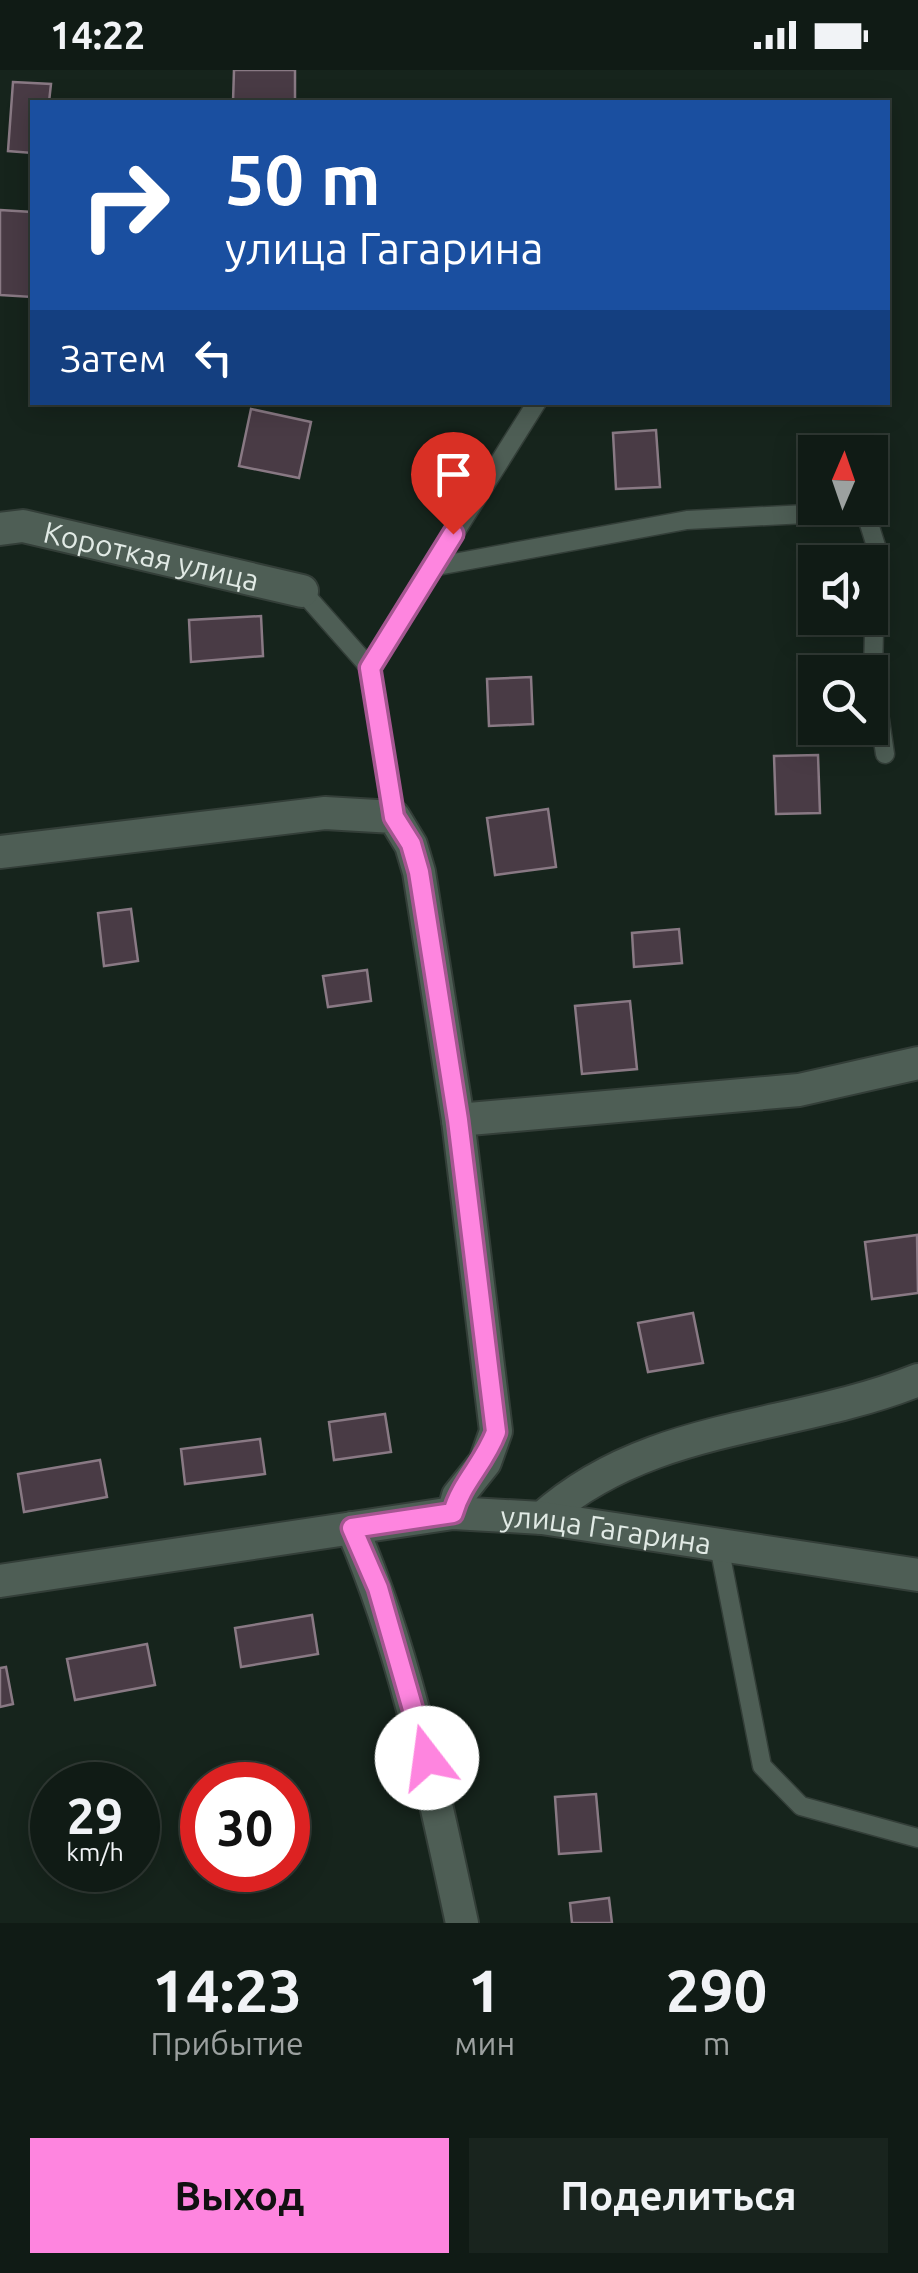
<!DOCTYPE html>
<html lang="ru">
<meta charset="utf-8">
<style>
:root{--surface:#101b15;--page:#19241e;--text:#f1f3f6;--muted:#9ca1a0;--line:#303934;--accent:#fe85df}
body{margin:0;font-family:Ubuntu,sans-serif;background:var(--page);color:var(--text);height:100vh;display:flex;flex-direction:column;font-size:38px;white-space:nowrap}
*{box-sizing:border-box;margin:0}
p{font-size:32px;color:var(--muted)}
.icon{flex:none;width:55px;height:55px;fill:none;stroke:currentColor;stroke-width:2;stroke-linecap:round;stroke-linejoin:round}
.map{position:relative;height:1853px;overflow:hidden}
.drawer{display:flex;flex-direction:column;background:var(--surface);flex:1}
.drawer>*{flex:none}
.banner{position:absolute;left:30px;top:30px;width:860px;height:305px;border-radius:0px;box-shadow:0 5px 25px #0003,0 0 0 2px var(--line);background:#1a4fa0;color:#fff;overflow:hidden}
.needle{width:65px;rotate:2deg}
.buttons{position:absolute;left:798px;top:365px;display:grid;gap:20px}
.buttons a{display:grid;place-items:center;width:90px;height:90px;border-radius:0px;background:var(--surface);box-shadow:0 5px 25px #0003,0 0 0 2px var(--line);font-size:50px}
.speed{position:absolute;left:30px;top:1692px;display:flex;gap:20px;font-size:50px;font-weight:700;text-align:center}
.speed>*{display:grid;place-content:center;width:130px;height:130px;border-radius:50%;background:var(--surface);box-shadow:0 5px 25px #0003,0 0 0 2px var(--line);line-height:1}
.speed small{font-size:25px;font-weight:400}
.speed .limit{border:15px solid #d22;background:#fff;color:#111}
.pin{position:absolute;display:grid;place-items:center;width:85px;height:85px;color:#fff;margin:-102px -42px;border-radius:50% 50% 50% 0;rotate:-45deg;box-shadow:0 0 10px #0007}
.pin .icon{rotate:45deg}
.me{position:absolute;width:110px;margin:-55px;rotate:345deg;stroke-linejoin:round;filter:drop-shadow(0 0 8px #0008)}
.turn{display:flex;align-items:center;gap:35px;height:210px;padding:0 30px;font-size:45px}
.turn .icon{width:130px;height:130px;stroke-width:2.5}
.turn b{display:block;font-size:70px;line-height:85px}
.then{display:flex;align-items:center;height:95px;padding:0 30px;background:#0003;gap:20px;font-size:38px}
.eta{display:flex;justify-content:space-evenly;align-items:center;height:170px;text-align:center}
.eta b{font-size:60px;font-weight:700;line-height:70px}
.cta{display:flex;gap:20px;margin-top:auto;padding:20px 30px}
.cta a{flex:1;height:115px;border-radius:0px;background:var(--accent);color:#111;font-size:40px;font-weight:700;line-height:115px;text-align:center}
.cta a+a{background:var(--page);color:var(--text)}
.status{display:flex;justify-content:space-between;align-items:center;height:70px;padding:0 50px;background:var(--surface);direction:ltr}
.status svg{height:28px;fill:currentColor}
.map>svg:first-child{display:block}
</style>
<div class="status"><b>14:22</b><svg viewBox="0 0 49 12"><path d="M0 12V9h3v3zM5 12V6h3v6zM10 12V3h3v9zM15 12V0h3v12zM26 1h20v11H26zM47 4h2v5h-2z"/></svg></div>
<div class="map">
<svg width="918" height="1853" viewBox="0 0 918 1853">
<rect width="100%" height="100%" fill="#16241c"/>
<!-- building -->
<path fill="#493b45" stroke="#897984" stroke-width="2.5" d="M 234,0 L 295,0 L 295,32 L 233,32 Z
M 13,12 L 51,14 L 49,32 L 32,32 L 32,83 L 8,81 Z
M 0,140 L 32,142 L 32,227 L 0,225 Z
M 251,339 L 311,352 L 299,408 L 239,396 Z
M 656,360 L 660,417 L 616,419 L 613,363 Z
M 261,546 L 263,586 L 191,592 L 189,550 Z
M 531,607 L 533,654 L 489,656 L 487,609 Z
M 818,685 L 820,743 L 776,744 L 774,686 Z
M 548,739 L 556,797 L 495,805 L 487,748 Z
M 131,839 L 138,891 L 104,896 L 98,843 Z
M 679,859 L 682,893 L 634,897 L 632,863 Z
M 367,900 L 371,931 L 328,937 L 323,906 Z
M 630,931 L 637,999 L 582,1004 L 575,936 Z
M 917,1165 L 918,1223 L 872,1229 L 865,1172 Z
M 693,1243 L 703,1293 L 648,1302 L 638,1253 Z
M 385,1344 L 391,1382 L 334,1390 L 329,1352 Z
M 260,1369 L 265,1404 L 185,1414 L 181,1379 Z
M 100,1390 L 107,1427 L 24,1442 L 18,1404 Z
M 312,1545 L 318,1584 L 241,1597 L 235,1558 Z
M 147,1574 L 155,1615 L 75,1630 L 67,1589 Z
M 6,1597 L 13,1634 L 0,1637 L 0,1598 Z
M 596,1724 L 601,1781 L 559,1784 L 555,1727 Z
M 609,1828 L 612,1853 L 572,1853 L 570,1833 Z"/>
<g fill="none" stroke-linecap="round" stroke-linejoin="round">
<!-- lane casing -->
<g stroke="#333e38" stroke-width="21">
<path id="lane" d="M 432,497 L 687,450 L 865,441 L 876,476 L 873,603 L 885,684
M 302,521 L 370,598 L 394,747
M 370,598 L 537,332
M 719,1476 L 762,1696 L 801,1736 L 918,1768"/>
</g>
<!-- street casing -->
<g stroke="#333e38" stroke-width="36">
<g id="street">
<path id="s1" d="M 0,459 L 23,456 L 302,521"/>
<path d="M 0,782 L 325,743 L 394,747 L 411,775 L 419,802 L 458,1050 L 496,1361 L 485,1392 L 458,1426 L 453,1443"/>
<path d="M 458,1050 L 799,1020 L 918,993"/>
<path d="M 542,1448 C 649,1352 791,1361 918,1310"/>
<path d="M 352,1458 C 406,1584 433,1719 462,1853"/>
<path id="s2" d="M 0,1511 L 453,1443 L 542,1448 L 918,1505"/>
</g>
</g>
<!-- lane -->
<use href="#lane" stroke="#4e5e55" stroke-width="18"/>
<!-- street -->
<use href="#street" stroke="#4e5e55" stroke-width="32"/>
</g>
<g fill="none" stroke-linecap="round" stroke-linejoin="round">
<!-- route casing -->
<g stroke="#a55691" stroke-width="25">
<path id="route" d="M 427,1688 L 378,1518 L 352,1458 L 453,1443 C 461,1413 484,1394 496,1362 L 458,1050 L 419,802 L 411,774 L 394,747 L 370,598 L 453,464"/>
</g>
<!-- route -->
<use href="#route" stroke="#fe85df" stroke-width="18"/>
</g>
<g text-anchor="middle" dominant-baseline="central" stroke-width="10" stroke-linejoin="round" paint-order="stroke">
<!-- street labels -->
<g font-size="30" fill="#e1eae5" stroke="#16241c">
<text stroke="none"><textPath href="#s1" startOffset="155">Короткая улица</textPath></text>
<text stroke="none"><textPath href="#s2" startOffset="612">улица Гагарина</textPath></text>
</g>
</g>
</svg>
<div class="buttons">
<a><svg class="needle" viewBox="-14 -14 28 28"><path d="M0-13l5 13h-10z" fill="#e53935"/><path d="M0 13l5-13h-10z" fill="#9ca1a0"/></svg></a>
<a><svg class="icon" aria-label="sound" viewBox="0 0 24 24"><path d="M4 9h4l5-4v14l-5-4H4zM17 9q2 3 0 6"/></svg></a>
<a><svg class="icon" aria-label="search" viewBox="0 0 24 24"><circle cx="10" cy="10" r="6"/><path d="M15 15l6 6"/></svg></a>
</div>
<div class="speed"><div>29<small>km/h</small></div><div class="limit">30</div></div>
<div class="pin" style="left:453px;top:464px;background:#d93025"><svg class="icon" aria-label="arrive" viewBox="0 0 24 24"><path d="M6 21V4h12l-3 4 3 4H6"/></svg></div>
<svg class="me" style="left:427px;top:1688px" viewBox="-20 -20 40 40"><circle r="19" fill="#fff"/><path d="M0-13L10 11 0 6-10 11z" fill="#fe85df"/></svg>
<div class="banner">
<div class="turn"><svg class="icon" aria-label="right" viewBox="0 0 24 24"><path d="M7 20v-9h11M14 6l5 5-5 5"/></svg><div><b>50 m</b>улица Гагарина</div></div>
<div class="then">Затем<svg class="icon" aria-label="left" viewBox="0 0 24 24"><path d="M17 20v-9H6M10 6l-5 5 5 5"/></svg></div>
</div>
</div>
<section class="drawer">
<div class="eta">
<div><b>14:23</b><p>Прибытие</p></div>
<div><b>1</b><p>мин</p></div>
<div><b>290</b><p>m</p></div>
</div>
<div class="cta"><a>Выход</a><a>Поделиться</a></div>
</section>
